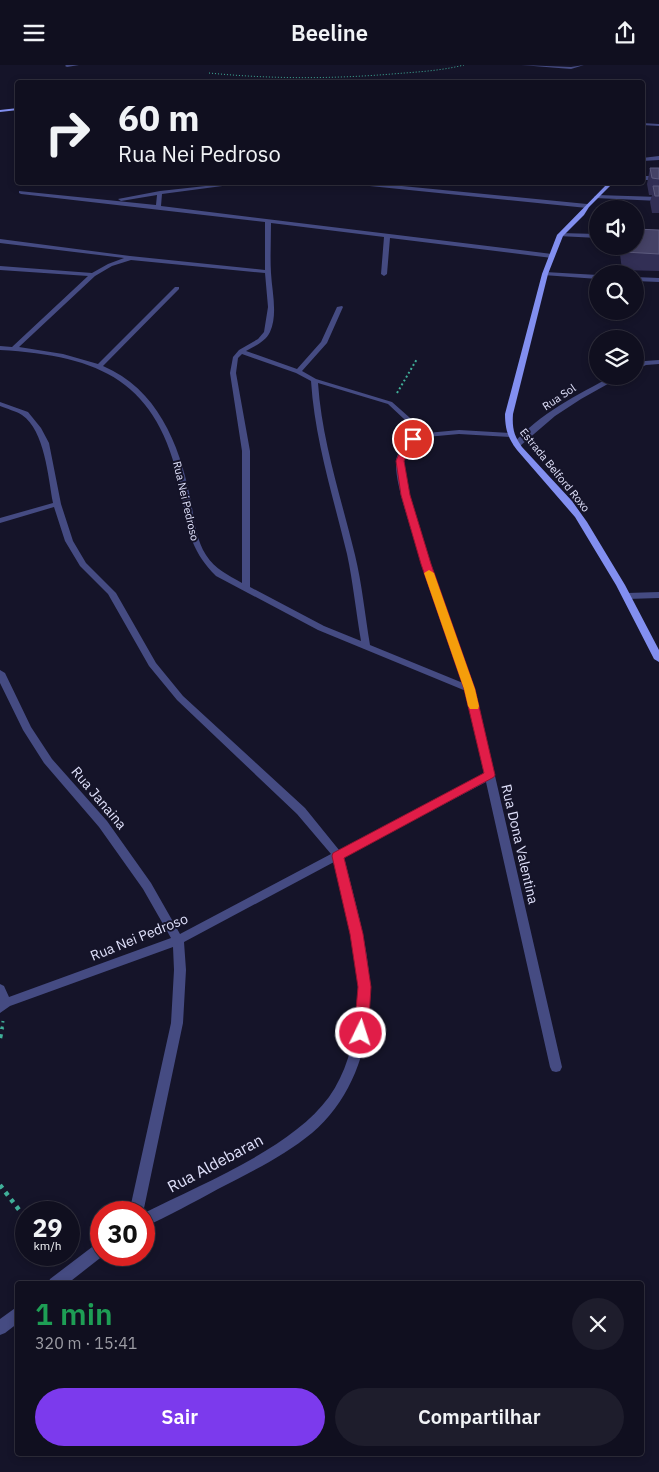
<!DOCTYPE html>
<html lang="pt">
<meta charset="utf-8">
<style>
:root{--surface:#100f1f;--page:#1e1d2c;--text:#f1f3f6;--muted:#9c9ca4;--line:#302f3d;--accent:#7c3aed}
body{margin:0;font-family:"IBM Plex Sans",sans-serif;background:var(--page);color:var(--text);height:100vh;display:flex;flex-direction:column;font-size:19px;white-space:nowrap}
*{box-sizing:border-box;margin:0}
p{font-size:16px;color:var(--muted)}
.icon{flex:none;width:28px;height:28px;fill:none;stroke:currentColor;stroke-width:2;stroke-linecap:round;stroke-linejoin:round}
.map{position:relative;flex:1;overflow:hidden}
.side{position:absolute;left:15px;top:1216px;width:629px;height:175px;display:flex;flex-direction:column;background:var(--surface);border-radius:5px;box-shadow:0 2px 8px #0003,0 0 0 1px var(--line)}
.side>*{flex:none}
.hud{position:absolute;left:15px;top:15px;width:630px;height:105px;border-radius:5px;box-shadow:0 2px 8px #0003,0 0 0 1px var(--line);background:#100f1f;color:var(--text);overflow:hidden}
.buttons{position:absolute;left:589px;top:135px;display:grid;gap:10px}
.buttons a{display:grid;place-items:center;width:55px;height:55px;border-radius:50%;background:var(--surface);box-shadow:0 2px 8px #0003,0 0 0 1px var(--line);font-size:25px}
.speed{position:absolute;left:15px;top:1136px;display:flex;gap:10px;font-size:25px;font-weight:700;text-align:center}
.speed>*{display:grid;place-content:center;width:65px;height:65px;border-radius:50%;background:var(--surface);box-shadow:0 2px 8px #0003,0 0 0 1px var(--line);line-height:1}
.speed small{font-size:12px;font-weight:400}
.speed .limit{border:8px solid #d22;background:#fff;color:#111}
.pin{position:absolute;display:grid;place-items:center;width:42px;height:42px;color:#fff;margin:-21px;border:2px solid #fff;border-radius:50%;box-shadow:0 1px 5px #0007}
.me{position:absolute;width:55px;margin:-28px;rotate:4deg;stroke-linejoin:round;filter:drop-shadow(0 0 4px #0008)}
.turn{display:flex;align-items:center;gap:18px;height:105px;padding:0 20px;font-size:22px}
.turn .icon{width:65px;height:65px;stroke-width:2.5}
.turn b{display:block;font-size:35px;line-height:42px}
.round{display:grid;place-items:center;flex:none;width:52px;height:52px;border-radius:26px;background:var(--page)}
.headline{display:flex;align-items:center;justify-content:space-between;height:85px;padding:0 20px}
h1{font-size:30px;font-weight:600;line-height:38px;color:#1e9e55}
.button{display:flex;gap:10px;margin-top:auto;padding:10px 20px}
.button a{flex:1;height:58px;border-radius:30px;background:var(--accent);color:#fff;font-size:20px;font-weight:600;line-height:58px;text-align:center}
.button a+a{background:var(--page);color:var(--text)}
header{display:flex;justify-content:space-between;align-items:center;height:65px;padding:0 20px;background:var(--surface);font-size:22px;font-weight:600}
.map>svg:first-child{display:block}
</style>
<header><svg class="icon" aria-label="menu" viewBox="0 0 24 24"><path d="M4 6h16M4 12h16M4 18h16"/></svg>Beeline<svg class="icon" aria-label="share" viewBox="0 0 24 24"><path d="M12 15V3M7 8l5-5 5 5M5 13v7h14v-7"/></svg></header>
<div class="map">
<svg width="659" height="1407" viewBox="0 0 659 1407">
<rect width="100%" height="100%" fill="#151429"/>
<g fill="none" stroke-linecap="round" stroke-linejoin="round">
<!-- path-far3 -->
<path stroke="#40af99" stroke-width="1" stroke-dasharray="1 2" stroke-linecap="butt" d="M 209,8 C 270,14 331,14 392,9 C 416,7 440,6 464,0"/>
<!-- path-far2 -->
<path stroke="#40af99" stroke-width="2" stroke-dasharray="2 2.5" stroke-linecap="butt" d="M 397,328 L 417,294"/>
<!-- path-far1 -->
<path stroke="#40af99" stroke-width="3" stroke-dasharray="2.5 4" stroke-linecap="butt" d="M 2,964 L 3,956"/>
<!-- path -->
<path stroke="#40af99" stroke-width="4.5" stroke-dasharray="4 5" stroke-linecap="butt" d="M 0,973 L 2,963
M 0,1120 L 26,1154"/>
<!-- street -->
<path fill="#454b82" fill-rule="evenodd" d="M 66,0 L 79,0 L 67,2 L 65,1 Z
M 521,0 L 571,2 L 584,0 L 571,4 Z
M 642,58 L 659,59 L 659,61 L 642,60 Z
M 659,91 L 659,95 L 642,96 L 642,93 Z
M 642,111 L 659,111 L 659,115 L 642,115 Z
M 233,118 L 245,118 L 162,129 L 161,141 L 552,189 L 555,191 L 552,193 L 390,173 L 387,209 L 384,211 L 381,209 L 384,172 L 271,158 C 271,175 270,192 271,208 C 272,227 278,249 270,267 C 266,276 255,281 246,286 L 297,304 L 321,277 L 337,242 L 342,241 L 343,242 L 327,278 L 302,306 L 316,314 L 392,337 L 427,368 L 459,365 L 510,368 L 514,370 L 510,372 L 459,369 L 426,372 L 416,376 L 409,384 L 404,396 L 409,430 L 430,499 L 475,624 L 562,1002 L 560,1006 L 556,1007 L 552,1006 L 550,1002 L 486,717 L 344,792 C 354,834 368,878 370,922 C 372,975 354,1033 312,1068 C 284,1091 251,1107 218,1124 C 194,1137 169,1151 144,1162 L 144,1148 C 201,1119 291,1084 329,1032 C 346,1008 354,979 356,950 C 357,941 359,930 358,920 C 355,878 344,838 334,797 L 184,877 L 186,905 L 183,958 L 143,1148 L 129,1148 L 171,958 L 174,905 L 173,882 L 10,941 L 0,948 L 0,919 L 4,921 L 9,932 L 171,873 L 143,824 L 99,762 L 44,698 L 23,665 L 0,618 L 0,605 L 5,608 L 31,662 L 52,694 L 107,756 L 151,818 L 180,869 L 331,789 L 297,749 L 177,635 L 149,601 L 108,529 L 80,501 L 65,476 L 54,442 L 0,458 L 0,453 L 53,438 C 48,412 45,366 22,350 C 16,346 7,344 0,341 L 0,337 L 28,347 L 41,363 L 49,378 L 61,439 L 73,476 L 86,498 L 116,528 L 156,598 L 183,631 L 305,743 L 339,785 L 484,709 L 466,626 L 318,565 L 216,511 C 187,482 188,459 180,422 C 158,316 101,291 0,285 L 0,281 L 12,282 L 88,211 L 0,205 L 0,201 L 92,208 L 108,199 L 124,193 L 0,178 L 0,174 L 130,191 L 265,205 L 265,157 L 21,129 L 19,128 L 19,126 L 156,140 L 157,130 L 121,136 L 118,134 L 160,126 ZM 131,195 L 265,208 L 268,242 L 264,267 L 258,274 L 239,285 L 233,292 L 230,308 L 242,386 L 242,518 C 228,510 215,504 206,490 C 195,473 194,451 190,432 C 179,378 157,324 103,301 L 179,224 L 179,222 L 175,222 L 98,299 L 63,289 L 19,282 L 95,211 L 112,201 ZM 242,289 L 296,308 L 311,316 C 315,376 333,431 347,489 C 353,517 356,547 361,576 L 324,561 L 250,522 L 250,386 L 236,308 L 238,293 ZM 318,318 L 388,339 L 420,369 C 409,373 397,384 396,397 C 395,414 405,444 410,461 C 426,514 445,566 463,618 L 370,580 C 365,550 362,519 355,490 C 341,432 322,377 318,318 Z
M 357,118 L 371,118 L 587,139 L 590,141 L 587,143 L 360,120 Z
M 597,130 L 659,132 L 659,136 L 595,133 L 594,132 Z
M 560,168 L 598,169 L 598,173 L 558,171 L 557,170 Z
M 545,207 L 598,210 L 598,214 L 543,210 L 543,208 Z
M 635,212 L 659,213 L 659,217 L 635,216 Z
M 659,295 L 659,299 L 646,300 L 635,305 L 635,300 L 645,296 Z
M 613,311 L 622,311 L 581,334 L 555,351 L 520,381 L 514,381 L 513,379 C 539,349 578,329 613,311 Z
M 659,527 L 659,533 L 627,534 L 623,531 L 627,528 Z
M 101,1177 L 101,1190 L 104,1190 L 67,1219 L 48,1219 L 50,1214 L 96,1179 Z
M 18,1241 L 18,1258 L 5,1268 L 0,1270 L 0,1254 Z"/>
<!-- secondary -->
<path fill="#828ff0" fill-rule="evenodd" d="M 18,43 L 18,45 L 0,47 L 0,45 Z
M 608,118 L 613,118 L 589,142 L 584,150 L 563,171 L 548,209 L 513,349 C 512,363 514,371 522,382 L 572,436 L 587,457 L 625,520 L 648,564 L 659,585 L 659,597 L 654,594 L 616,520 L 575,452 L 517,385 C 508,373 505,364 505,349 L 542,209 L 557,170 Z"/>
</g>
<!-- wall -->
<path fill="#322f55" d="M 650,103 L 659,103 L 659,148 L 652,148 L 650,137 L 652,130 L 649,130 L 647,119 Z
M 659,165 L 659,206 L 622,205 L 619,181 L 635,181 Z"/>
<!-- building -->
<path fill="#454266" stroke="#5d5b7e" d="M 650,103 L 659,103 L 659,114 L 652,113 Z
M 653,121 L 659,121 L 659,131 L 655,131 Z
M 635,164 L 659,165 L 659,189 L 625,187 L 624,181 L 635,181 Z"/>
<!-- route -->
<path fill="#e11d48" stroke="#92132f" d="M 410,372 L 417,374 L 409,385 L 404,396 L 410,430 L 431,499 L 475,624 L 495,710 L 494,712 L 344,793 L 363,869 L 371,922 L 368,968 L 366,972 L 361,974 L 356,972 L 354,968 L 358,922 L 350,869 L 332,791 L 333,788 L 484,708 L 464,624 L 421,499 L 401,430 L 396,396 L 401,384 Z"/>
<!-- slow -->
<path fill="#f59e0b" d="M 429,505 L 434,508 L 475,624 L 479,641 L 478,644 L 470,644 L 468,641 L 464,624 L 424,508 Z"/>
<g text-anchor="middle" dominant-baseline="central" stroke-width="4" stroke-linejoin="round" paint-order="stroke">
<!-- far-street labels -->
<g font-size="11" fill="#e0e1fb" stroke="#151429">
<text transform="translate(559 332) rotate(-34)">Rua Sol</text>
<text transform="translate(555 405) rotate(51)">Estrada Belford Roxo</text>
<text transform="translate(186 436) rotate(77)">Rua Nei Pedroso</text>
</g>
<!-- street labels -->
<g font-size="14" fill="#e0e1fb" stroke="#151429">
<text transform="translate(99 733) rotate(50)">Rua Janaina</text>
<text transform="translate(520 779) rotate(77)">Rua Dona Valentina</text>
<text transform="translate(139 872) rotate(-22)">Rua Nei Pedroso</text>
</g>
<!-- near-street labels -->
<g font-size="16" fill="#e0e1fb" stroke="#151429">
<text transform="translate(215 1098) rotate(-28)">Rua Aldebaran</text>
</g>
</g>
</svg>
<div class="buttons">
<a><svg class="icon" aria-label="sound" viewBox="0 0 24 24"><path d="M4 9h4l5-4v14l-5-4H4zM17 9q2 3 0 6"/></svg></a>
<a><svg class="icon" aria-label="search" viewBox="0 0 24 24"><circle cx="10" cy="10" r="6"/><path d="M15 15l6 6"/></svg></a>
<a><svg class="icon" aria-label="layers" viewBox="0 0 24 24"><path d="M12 4l9 5-9 5-9-5zM3 14l9 5 9-5"/></svg></a>
</div>
<div class="speed"><div>29<small>km/h</small></div><div class="limit">30</div></div>
<div class="pin" style="left:413px;top:374px;background:#d93025"><svg class="icon" aria-label="arrive" viewBox="0 0 24 24"><path d="M6 21V4h12l-3 4 3 4H6"/></svg></div>
<svg class="me" style="left:361px;top:968px" viewBox="-20 -20 40 40"><circle r="17" fill="#e11d48" stroke="#fff" stroke-width="3"/><path d="M0-11L8 9 0 5-8 9z" fill="#fff"/></svg>
<div class="hud">
<div class="turn"><svg class="icon" aria-label="right" viewBox="0 0 24 24"><path d="M7 20v-9h11M14 6l5 5-5 5"/></svg><div><b>60 m</b>Rua Nei Pedroso</div></div>
</div>
<section class="side">
<div class="headline"><div><h1>1 min</h1><p>320 m · 15:41</p></div><a class="round"><svg class="icon" aria-label="close" viewBox="0 0 24 24"><path d="M6 6l12 12M18 6L6 18"/></svg></a></div>
<div class="button"><a>Sair</a><a>Compartilhar</a></div>
</section>
</div>
